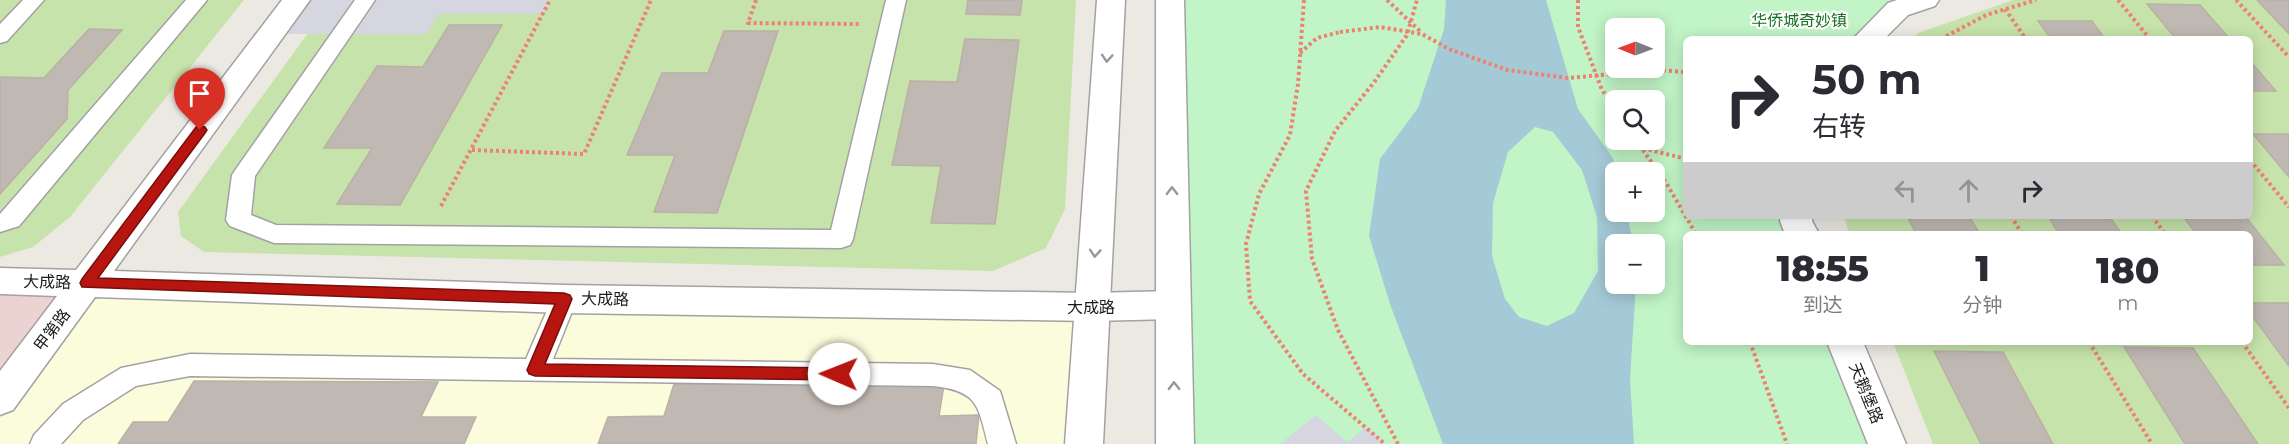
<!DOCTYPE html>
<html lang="zh">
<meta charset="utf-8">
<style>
:root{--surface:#fff;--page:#f7f7f7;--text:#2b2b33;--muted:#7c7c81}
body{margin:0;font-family:Montserrat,"Noto Sans SC",sans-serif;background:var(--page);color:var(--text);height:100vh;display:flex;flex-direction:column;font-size:22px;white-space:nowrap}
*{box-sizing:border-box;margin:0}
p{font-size:20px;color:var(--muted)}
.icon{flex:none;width:33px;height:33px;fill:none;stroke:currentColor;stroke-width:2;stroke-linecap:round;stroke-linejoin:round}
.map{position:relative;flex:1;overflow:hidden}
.panel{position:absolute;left:1683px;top:231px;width:570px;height:114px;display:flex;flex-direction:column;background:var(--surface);border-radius:9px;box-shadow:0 3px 15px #0003}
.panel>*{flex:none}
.top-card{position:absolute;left:1683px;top:36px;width:570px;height:183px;border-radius:9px;box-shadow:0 3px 15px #0003;background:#fff;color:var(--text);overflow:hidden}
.needle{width:39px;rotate:271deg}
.buttons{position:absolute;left:1605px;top:18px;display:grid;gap:12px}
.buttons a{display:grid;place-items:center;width:60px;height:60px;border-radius:9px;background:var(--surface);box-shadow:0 3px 15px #0003;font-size:30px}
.pin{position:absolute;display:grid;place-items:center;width:51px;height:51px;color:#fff;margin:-62px -26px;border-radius:50% 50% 50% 0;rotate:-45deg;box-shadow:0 0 6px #0007}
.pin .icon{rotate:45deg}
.me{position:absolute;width:66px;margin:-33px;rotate:271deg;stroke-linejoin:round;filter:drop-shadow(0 0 4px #0008)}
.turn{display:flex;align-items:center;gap:21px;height:126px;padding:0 30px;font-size:27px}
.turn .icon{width:78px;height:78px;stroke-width:2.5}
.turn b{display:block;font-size:42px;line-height:51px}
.lanes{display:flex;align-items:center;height:57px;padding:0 30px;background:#0003;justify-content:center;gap:30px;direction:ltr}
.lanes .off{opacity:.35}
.eta{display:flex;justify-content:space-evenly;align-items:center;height:102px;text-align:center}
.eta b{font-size:36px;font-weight:800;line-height:42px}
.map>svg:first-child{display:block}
</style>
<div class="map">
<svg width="2289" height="444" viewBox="0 0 2289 444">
<rect width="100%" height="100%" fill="#ece9e2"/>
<!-- commercial -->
<path fill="#ecd3d1" d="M 0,281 L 87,283 L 0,399 Z"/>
<!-- education -->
<path fill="#fbfcdb" d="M 87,283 L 1091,307 L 1084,444 L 0,444 L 0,399 Z"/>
<!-- grass -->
<path fill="#c5e3ab" d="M 0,0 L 244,0 L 70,217 L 33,247 L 0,257 Z
M 332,0 L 1076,0 L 1065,209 L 1046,248 L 993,271 L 204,252 L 181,236 L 178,212 Z
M 2013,0 L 2289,0 L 2289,444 L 1933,444 L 1893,342 L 2250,342 L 2250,234 L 1849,234 L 1844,216 L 2250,216 L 2250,39 L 1912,39 L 1918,33 Z"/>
<!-- park -->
<path fill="#c1f4c6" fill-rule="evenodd" d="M 1170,0 L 1925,0 L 1867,39 L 1686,39 L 1686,216 L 1797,216 L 1802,234 L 1686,234 L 1686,342 L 1845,342 L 1887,444 L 1175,444 ZM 1616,28 L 1654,28 L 1654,68 L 1616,68 ZM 1616,100 L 1654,100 L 1654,140 L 1616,140 ZM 1616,172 L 1654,172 L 1654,212 L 1616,212 ZM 1616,244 L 1654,244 L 1654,284 L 1616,284 Z"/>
<!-- plaza -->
<path fill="#d6d6e1" d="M 296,0 L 550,0 L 543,14 L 439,14 L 427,34 L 271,34 Z
M 1316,415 L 1347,442 L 1366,427 L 1383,441 L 1379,444 L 1280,444 Z"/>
<!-- water -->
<path fill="#a5cad7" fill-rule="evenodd" d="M 1446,0 L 1546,0 L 1578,109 L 1613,158 L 1617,172 L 1616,212 L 1626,212 L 1634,244 L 1616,244 L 1616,284 L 1636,284 L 1630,379 L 1634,444 L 1443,444 L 1391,307 L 1369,236 L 1380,159 L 1418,108 L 1444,29 ZM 1535,127 L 1553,132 L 1582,170 L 1597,217 L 1598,271 L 1574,313 L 1547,326 L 1519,317 L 1505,299 L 1492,256 L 1493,203 L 1508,152 Z"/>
<!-- building -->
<path fill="#c0b8b2" stroke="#bcb0a5" stroke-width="1.5" d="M 968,0 L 1022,0 L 1020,15 L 966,14 Z
M 2257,0 L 2289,0 L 2289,34 Z
M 2147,4 L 2200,5 L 2230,39 L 2176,39 Z
M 2038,21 L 2092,21 L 2105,39 L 2051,39 Z
M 449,25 L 502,25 L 400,205 L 337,204 L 372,148 L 324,148 L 377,66 L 423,67 Z
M 89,29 L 122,30 L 68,90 L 67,119 L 0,194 L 0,77 L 44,78 Z
M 724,31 L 778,31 L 717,213 L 654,212 L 675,155 L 627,155 L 662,73 L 708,73 Z
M 965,39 L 1019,40 L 995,224 L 931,223 L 941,166 L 892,165 L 910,81 L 957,82 Z
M 2250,61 L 2276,91 L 2250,91 Z
M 2253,134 L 2289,134 L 2289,177 Z
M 1907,216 L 1969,216 L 1980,234 L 1916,234 Z
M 2048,216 L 2109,216 L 2122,234 L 2059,234 Z
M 2183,216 L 2245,216 L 2284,265 L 2250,265 L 2250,234 L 2196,234 Z
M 2250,303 L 2289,303 L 2289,366 L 2250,313 Z
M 2124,347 L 2193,348 L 2258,444 L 2185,444 Z
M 1934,351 L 2003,352 L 2053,444 L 1981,444 Z
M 194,381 L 438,382 L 421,417 L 476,417 L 464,444 L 118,444 L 133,422 L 168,422 Z
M 674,384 L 944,385 L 939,416 L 979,415 L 976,444 L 598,444 L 608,417 L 664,416 Z"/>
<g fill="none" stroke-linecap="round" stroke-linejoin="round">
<!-- service casing -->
<g stroke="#a2a2a2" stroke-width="3">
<path id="service" d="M 23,0 L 44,0 L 7,41 L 0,43 L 0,24 Z
M 186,0 L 207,0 L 19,226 L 0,232 L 0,214 Z
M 355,0 L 375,0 L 255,176 L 251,215 L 276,225 L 831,230 L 886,0 L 906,0 L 853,239 L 850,245 L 841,248 L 274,243 L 230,226 L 226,220 L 232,175 L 236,169 Z
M 564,289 L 573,292 L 577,299 L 553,359 L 933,364 L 970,370 L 1000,391 L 1016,444 L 988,444 C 978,405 978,391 933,386 L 190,376 L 136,386 L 83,420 L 61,444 L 30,444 L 34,435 L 63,404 L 121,368 L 190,354 L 526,359 L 555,292 Z"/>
</g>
<!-- minor casing -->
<g stroke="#a2a2a2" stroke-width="3">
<path id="minor" d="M 282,0 L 310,0 L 114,271 L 564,285 L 1091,293 L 1173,291 L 1185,295 L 1190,305 L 1185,315 L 1173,319 L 1091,321 L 564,313 L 95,297 L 13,410 L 0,415 L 0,371 L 57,296 L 0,294 L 0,268 L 76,270 Z
M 1897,0 L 1939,0 L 1935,6 L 1908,15 L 1884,39 L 1853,39 L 1888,3 Z
M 1781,216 L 1813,216 L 1812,221 L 1819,234 L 1785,234 L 1780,221 Z
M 1827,342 L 1863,342 L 1906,444 L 1868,444 Z"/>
</g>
<!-- tertiary casing -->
<g stroke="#a2a2a2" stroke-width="3">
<path id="tertiary" d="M 1097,0 L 1125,0 L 1103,444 L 1065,444 Z
M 1156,0 L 1184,0 L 1194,444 L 1156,444 Z"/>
</g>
<!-- path -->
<path stroke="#ee8171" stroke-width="4" stroke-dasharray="3 3" stroke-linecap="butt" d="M 756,0 L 748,23 L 859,24
M 1304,0 L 1298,84 L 1290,135 L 1259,194 L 1246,244 L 1250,301 L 1303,374 L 1385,444
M 1578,0 L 1578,27 L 1602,90 L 1616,110
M 2118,0 L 2150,39
M 2236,0 L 2289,57
M 2005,9 L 2026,39
M 1941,39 L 1986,15 L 2036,0
M 1300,53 L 1317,38 L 1340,32
M 1657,70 L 1686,72
M 1636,140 L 1668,186 L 1696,234
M 1643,148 L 1686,159
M 472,150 L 584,154 L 651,0
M 2250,160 L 2289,207
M 441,206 L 550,0
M 2011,216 L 2022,234
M 2152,216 L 2165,234
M 1750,342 L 1787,444
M 2089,342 L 2152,444
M 2242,342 L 2289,408
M 1398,444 L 1338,330 L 1312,259 L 1306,191 L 1335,131 L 1375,81 L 1407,35 L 1417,0"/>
<!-- service -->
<use href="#service" fill="#fff" fill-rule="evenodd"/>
<!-- minor -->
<use href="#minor" fill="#fff" fill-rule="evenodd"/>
<!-- tertiary -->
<use href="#tertiary" fill="#fff" fill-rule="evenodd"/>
<!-- path-bridge -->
<path stroke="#ee8171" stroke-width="4" stroke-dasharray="3 3" stroke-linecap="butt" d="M 1387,0 L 1422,33
M 1340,32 L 1380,27 L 1422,34 L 1449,49 L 1507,70 L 1568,78 L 1657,70"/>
</g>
<!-- one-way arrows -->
<defs><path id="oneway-chevron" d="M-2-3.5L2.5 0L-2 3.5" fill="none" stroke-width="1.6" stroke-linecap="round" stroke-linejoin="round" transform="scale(1.5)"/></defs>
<g stroke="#989898">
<use href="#oneway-chevron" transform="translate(1107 58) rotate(94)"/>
<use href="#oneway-chevron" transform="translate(1172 191) rotate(-91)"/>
<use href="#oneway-chevron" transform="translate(1095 253) rotate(94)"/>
<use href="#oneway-chevron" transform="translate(1174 386) rotate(-91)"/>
</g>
<!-- route -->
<path fill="#b71510" stroke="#770e0a" stroke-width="1.5" d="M 200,125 L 205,127 L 207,130 L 205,133 L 98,278 L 564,293 L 570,295 L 572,299 L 545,364 L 839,368 L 844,370 L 847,374 L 844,379 L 839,380 L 535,376 L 529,374 L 527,370 L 555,304 L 82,287 L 80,283 L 82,279 L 196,127 Z"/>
<g text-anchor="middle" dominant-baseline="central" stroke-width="4.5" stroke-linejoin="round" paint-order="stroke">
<!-- park labels -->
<g font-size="16" fill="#146f1e" stroke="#fff">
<text x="1799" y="20">华侨城奇妙镇</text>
</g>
<!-- street labels -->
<g font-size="16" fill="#1b1b1b" stroke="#fff">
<text transform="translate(47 282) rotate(1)">大成路</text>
<text transform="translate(605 299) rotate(1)">大成路</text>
<text x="1091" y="307">大成路</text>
<text transform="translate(52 330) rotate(-53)">甲第路</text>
<text transform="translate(1866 393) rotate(68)">天鹅堡路</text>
</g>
</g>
</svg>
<div class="buttons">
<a><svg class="needle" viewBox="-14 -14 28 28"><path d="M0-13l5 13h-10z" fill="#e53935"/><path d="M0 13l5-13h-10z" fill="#7c7c81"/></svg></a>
<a><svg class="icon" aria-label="search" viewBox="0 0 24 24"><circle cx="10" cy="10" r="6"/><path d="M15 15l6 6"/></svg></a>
<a>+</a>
<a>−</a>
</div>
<div class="pin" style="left:200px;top:130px;background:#d93025"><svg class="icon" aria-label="arrive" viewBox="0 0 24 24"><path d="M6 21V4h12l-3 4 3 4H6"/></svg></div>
<svg class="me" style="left:839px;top:374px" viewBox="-20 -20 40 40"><circle r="19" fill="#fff"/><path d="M0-13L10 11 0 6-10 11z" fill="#b71510"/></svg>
<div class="top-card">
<div class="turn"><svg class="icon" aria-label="right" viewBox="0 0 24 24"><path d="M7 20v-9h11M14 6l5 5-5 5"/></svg><div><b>50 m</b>右转</div></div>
<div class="lanes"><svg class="icon off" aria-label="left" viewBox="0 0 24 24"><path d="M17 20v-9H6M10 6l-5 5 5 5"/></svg><svg class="icon off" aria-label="ahead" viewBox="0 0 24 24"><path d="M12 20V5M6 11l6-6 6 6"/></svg><svg class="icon" aria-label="right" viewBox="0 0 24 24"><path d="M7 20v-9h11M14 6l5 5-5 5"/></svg></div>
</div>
<section class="panel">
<div class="eta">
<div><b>18:55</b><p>到达</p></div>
<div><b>1</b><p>分钟</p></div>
<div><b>180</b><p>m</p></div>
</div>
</section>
</div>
